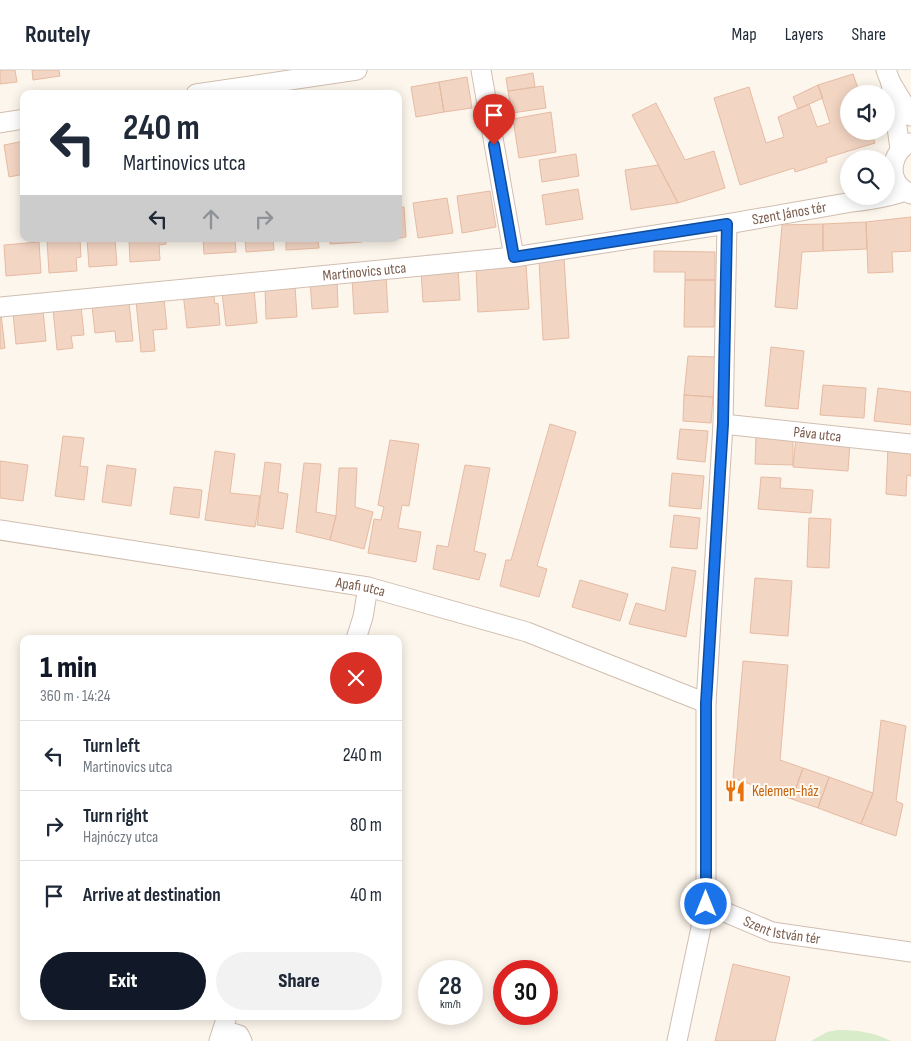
<!DOCTYPE html>
<meta charset="utf-8">
<style>
:root{--surface:#fff;--page:#f2f2f3;--text:#1f2937;--muted:#747a83;--line:#e0e1e3;--accent:#111827}
body{margin:0;font-family:"Sofia Sans Condensed",sans-serif;background:var(--page);color:var(--text);height:100vh;display:flex;flex-direction:column;font-size:19px;white-space:nowrap}
*{box-sizing:border-box;margin:0}
p{font-size:16px;color:var(--muted)}
.icon{flex:none;width:28px;height:28px;fill:none;stroke:currentColor;stroke-width:2;stroke-linecap:round;stroke-linejoin:round}
.map{position:relative;flex:1;overflow:hidden}
.details{position:absolute;left:20px;top:565px;width:382px;height:385px;display:flex;flex-direction:column;background:var(--surface);border-radius:10px;box-shadow:0 2px 12px #0003}
.details>*{flex:none}
.banner{position:absolute;left:20px;top:20px;width:382px;height:152px;border-radius:10px;box-shadow:0 2px 12px #0003;background:#fff;color:var(--text);overflow:hidden}
.buttons{position:absolute;left:840px;top:15px;display:grid;gap:10px}
.buttons a{display:grid;place-items:center;width:55px;height:55px;border-radius:50%;background:var(--surface);box-shadow:0 2px 12px #0003;font-size:25px}
.speed{position:absolute;left:418px;top:890px;display:flex;gap:10px;font-size:25px;font-weight:700;text-align:center}
.speed>*{display:grid;place-content:center;width:65px;height:65px;border-radius:50%;background:var(--surface);box-shadow:0 2px 12px #0003;line-height:1}
.speed small{font-size:12px;font-weight:400}
.speed .limit{border:8px solid #d22;background:#fff;color:#111}
.pin{position:absolute;display:grid;place-items:center;width:42px;height:42px;color:#fff;margin:-51px -21px;border-radius:50% 50% 50% 0;rotate:-45deg;box-shadow:0 0 5px #0007}
.pin .icon{rotate:45deg}
.me{position:absolute;width:55px;margin:-28px;rotate:0deg;stroke-linejoin:round;filter:drop-shadow(0 0 4px #0008)}
.turn{display:flex;align-items:center;gap:18px;height:105px;padding:0 20px;font-size:22px}
.turn .icon{width:65px;height:65px;stroke-width:2.5}
.turn b{display:block;font-size:35px;line-height:42px}
.lanes{display:flex;align-items:center;height:48px;padding:0 20px;background:#0003;justify-content:center;gap:25px;direction:ltr}
.lanes .off{opacity:.35}
.round{display:grid;place-items:center;flex:none;width:52px;height:52px;border-radius:26px;background:var(--page)}
.head{display:flex;align-items:center;justify-content:space-between;height:85px;padding:0 20px}
h1{font-size:30px;font-weight:800;line-height:38px;color:var(--accent)}
.cta{display:flex;gap:10px;margin-top:auto;padding:10px 20px}
.cta a{flex:1;height:58px;border-radius:30px;background:var(--accent);color:#fff;font-size:20px;font-weight:800;line-height:58px;text-align:center}
.cta a+a{background:var(--page);color:var(--text)}
ul{padding:0;list-style:none}
li{display:flex;align-items:center;gap:15px;height:70px;padding:0 20px;border-top:1px solid var(--line)}
li div{flex:1}
li b{display:block;font-size:19px}
li em{font-style:normal}
header{display:flex;align-items:center;gap:30px;box-sizing:border-box;height:70px;padding:0 25px;background:var(--surface);border-bottom:1px solid var(--line)}
header strong{font-size:24px}
nav{display:flex;gap:28px;margin-inline-start:auto;font-size:18px}
.map>svg:first-child{display:block}
</style>
<header>
<strong>Routely</strong>
<nav><a>Map</a><a>Layers</a><a>Share</a></nav>
</header>
<div class="map">
<svg width="911" height="971" viewBox="0 0 911 971">
<rect width="100%" height="100%" fill="#fdf6ec"/>
<!-- green -->
<path fill="#d8ecc9" d="M 837,960 C 857,960 873,962 891,971 L 811,971 L 827,962 Z"/>
<!-- building -->
<path fill="#f3d5c3" stroke="#e6bba3" d="M 0,0 L 15,0 L 17,12 L 0,14 Z
M 32,0 L 59,0 L 60,6 L 33,10 Z
M 533,3 L 535,17 L 508,21 L 506,8 Z
M 853,4 L 860,24 L 849,24 L 849,61 L 871,61 L 875,73 L 826,88 L 827,92 L 795,102 L 794,98 L 740,115 L 714,28 L 749,17 L 766,73 L 784,67 L 778,47 L 809,34 L 817,57 L 830,53 L 818,15 Z
M 467,7 L 472,38 L 444,42 L 439,12 Z
M 439,12 L 444,42 L 416,47 L 411,17 Z
M 818,15 L 823,28 L 798,39 L 793,27 Z
M 543,16 L 546,38 L 512,43 L 508,21 Z
M 656,33 L 685,90 L 714,81 L 725,118 L 678,133 L 632,45 Z
M 551,42 L 556,82 L 519,88 L 513,49 Z
M 24,71 L 24,104 L 9,107 L 4,75 Z
M 576,84 L 579,106 L 542,112 L 539,90 Z
M 658,95 L 678,133 L 631,140 L 625,100 Z
M 578,119 L 583,149 L 546,155 L 542,125 Z
M 490,121 L 496,157 L 462,163 L 457,126 Z
M 447,128 L 453,163 L 418,168 L 413,133 Z
M 399,137 L 404,137 L 406,167 L 399,168 Z
M 911,147 L 911,181 L 892,182 L 893,202 L 868,203 L 866,152 Z
M 866,152 L 867,179 L 823,181 L 823,154 Z
M 823,154 L 823,181 L 802,182 L 797,239 L 775,237 L 782,155 Z
M 58,169 L 80,169 L 81,187 L 76,188 L 77,201 L 49,203 L 47,170 Z
M 87,169 L 115,169 L 117,195 L 89,197 Z
M 129,169 L 166,169 L 166,174 L 159,175 L 160,190 L 130,192 Z
M 203,169 L 235,169 L 236,182 L 204,184 Z
M 245,169 L 273,169 L 274,180 L 246,182 Z
M 286,169 L 318,169 L 319,178 L 286,180 Z
M 330,169 L 361,169 L 362,172 L 330,174 Z
M 39,172 L 41,203 L 6,206 L 4,175 Z
M 654,181 L 715,182 L 715,210 L 685,210 L 685,202 L 654,202 Z
M 564,188 L 569,268 L 543,270 L 539,190 Z
M 526,194 L 529,239 L 478,242 L 476,197 Z
M 458,199 L 460,230 L 423,232 L 421,201 Z
M 386,206 L 388,242 L 354,244 L 352,208 Z
M 337,209 L 338,237 L 312,239 L 310,211 Z
M 685,210 L 715,210 L 714,257 L 684,257 Z
M 295,215 L 297,247 L 266,249 L 265,217 Z
M 254,219 L 257,253 L 226,256 L 222,223 Z
M 213,220 L 215,234 L 218,233 L 220,255 L 187,258 L 183,223 Z
M 164,228 L 167,259 L 153,260 L 155,281 L 141,282 L 136,231 Z
M 129,232 L 133,271 L 116,272 L 115,261 L 95,263 L 92,236 Z
M 81,236 L 84,265 L 71,266 L 73,278 L 57,280 L 53,239 Z
M 43,240 L 46,271 L 16,274 L 13,243 Z
M 0,244 L 1,244 L 5,278 L 0,279 Z
M 771,277 L 804,281 L 798,339 L 765,336 Z
M 688,286 L 716,287 L 713,327 L 684,325 Z
M 823,315 L 866,318 L 864,348 L 820,345 Z
M 878,318 L 911,322 L 911,355 L 874,351 Z
M 684,325 L 713,327 L 711,353 L 683,351 Z
M 550,354 L 576,362 L 537,496 L 547,499 L 539,527 L 500,516 L 506,490 L 511,490 Z
M 680,359 L 708,361 L 705,392 L 677,389 Z
M 756,365 L 793,366 L 793,395 L 755,394 Z
M 63,366 L 84,368 L 80,396 L 88,397 L 84,430 L 55,426 Z
M 796,367 L 850,372 L 848,401 L 793,397 Z
M 390,370 L 419,374 L 409,436 L 402,435 L 398,458 L 421,462 L 416,492 L 368,483 L 374,449 L 381,450 L 384,437 L 378,435 Z
M 888,376 L 911,379 L 911,406 L 907,405 L 906,426 L 886,424 Z
M 215,381 L 235,384 L 230,423 L 260,426 L 255,457 L 205,450 Z
M 0,391 L 28,395 L 23,431 L 0,428 Z
M 265,392 L 281,394 L 278,422 L 288,424 L 283,459 L 257,455 Z
M 304,393 L 321,394 L 316,442 L 336,446 L 330,470 L 296,462 Z
M 107,395 L 136,399 L 131,436 L 102,432 Z
M 465,395 L 490,398 L 474,481 L 486,484 L 479,510 L 433,499 L 437,475 L 448,477 Z
M 339,398 L 357,398 L 355,437 L 373,442 L 364,479 L 330,470 L 336,446 Z
M 672,403 L 704,406 L 701,439 L 669,436 Z
M 761,407 L 781,408 L 780,418 L 813,420 L 811,443 L 758,439 Z
M 174,417 L 202,420 L 199,448 L 170,444 Z
M 674,445 L 700,448 L 697,479 L 670,477 Z
M 809,448 L 831,449 L 829,498 L 807,497 Z
M 672,497 L 696,501 L 686,567 L 629,554 L 636,533 L 665,541 Z
M 755,508 L 792,511 L 788,566 L 750,563 Z
M 580,510 L 628,524 L 620,551 L 572,537 Z
M 743,591 L 788,595 L 780,690 L 803,698 L 792,729 L 733,708 Z
M 881,650 L 906,656 L 896,731 L 903,734 L 896,766 L 861,754 L 873,723 Z
M 803,698 L 829,707 L 818,738 L 792,729 Z
M 829,707 L 873,723 L 861,754 L 818,738 Z
M 733,894 L 790,907 L 775,971 L 715,971 Z"/>
<g fill="none" stroke-linecap="round" stroke-linejoin="round">
<!-- minor casing -->
<g stroke="#d1beb0" stroke-width="21">
<g id="minor">
<path d="M 481,0 L 514,187"/>
<path d="M 886,0 L 891,13 L 911,46"/>
<path d="M 891,13 L 900,79"/>
<path d="M 196,24 L 357,0"/>
<path d="M 0,53 L 24,49"/>
<path d="M 910,73 C 892,81 886,108 904,120 C 906,122 909,123 911,124"/>
<path id="s1" d="M 0,237 L 514,187 L 727,154 L 852,132 C 871,130 888,127 906,121"/>
<path id="s2" d="M 723,354 L 911,374"/>
<path id="s3" d="M 0,460 L 368,517 L 527,562 L 706,633"/>
<path d="M 356,569 L 363,547 L 368,517"/>
<path id="s4" d="M 706,834 L 772,862 L 911,882"/>
<path d="M 223,960 L 239,965 L 242,971"/>
<path d="M 219,971 L 227,946"/>
<path d="M 677,971 L 706,834 L 706,633 L 723,354 L 727,154"/>
</g>
</g>
<!-- minor -->
<use href="#minor" stroke="#fff" stroke-width="19"/>
</g>
<g fill="none" stroke-linecap="round" stroke-linejoin="round">
<!-- route casing -->
<g stroke="#114b97" stroke-width="12">
<path id="route" d="M 494,75 L 514,187 L 727,154 L 723,354 L 706,633 L 706,834"/>
</g>
<!-- route -->
<use href="#route" stroke="#1a73e8" stroke-width="9"/>
</g>
<!-- icons -->
<defs>
<g id="restaurant-bare" transform="scale(1.725)"><path d="M-5-6h1v4h1v-4h1v4h1v-4h1v5L-1.5 .5V6h-2V.5L-5-1ZM5-6V6H3V1.5H1.5Q1.5-4 5-6Z" fill="#e8710a" stroke="#fffaf3" stroke-width="2.5" paint-order="stroke"/></g>
</defs>
<g fill-rule="evenodd">
<use href="#restaurant-bare" x="735" y="721"/>
</g>
<g text-anchor="middle" dominant-baseline="central" stroke-width="4" stroke-linejoin="round" paint-order="stroke">
<!-- street labels -->
<g font-size="15" fill="#7a5c4d" stroke="#fffaf3">
<text stroke="none"><textPath href="#s1" startOffset="795">Szent János tér</textPath></text>
<text stroke="none"><textPath href="#s1" startOffset="366">Martinovics utca</textPath></text>
<text stroke="none"><textPath href="#s2" startOffset="95">Páva utca</textPath></text>
<text stroke="none"><textPath href="#s3" startOffset="365">Apafi utca</textPath></text>
<text stroke="none"><textPath href="#s4" startOffset="81">Szent István tér</textPath></text>
</g>
<!-- food labels -->
<g font-size="15" fill="#c56008" stroke="#fffaf3" text-anchor="start">
<text x="752" y="721">Kelemen-ház</text>
</g>
</g>
</svg>
<div class="buttons">
<a><svg class="icon" aria-label="sound" viewBox="0 0 24 24"><path d="M4 9h4l5-4v14l-5-4H4zM17 9q2 3 0 6"/></svg></a>
<a><svg class="icon" aria-label="search" viewBox="0 0 24 24"><circle cx="10" cy="10" r="6"/><path d="M15 15l6 6"/></svg></a>
</div>
<div class="speed"><div>28<small>km/h</small></div><div class="limit">30</div></div>
<div class="pin" style="left:494px;top:75px;background:#d93025"><svg class="icon" aria-label="arrive" viewBox="0 0 24 24"><path d="M6 21V4h12l-3 4 3 4H6"/></svg></div>
<svg class="me" style="left:706px;top:834px" viewBox="-20 -20 40 40"><circle r="17" fill="#1a73e8" stroke="#fff" stroke-width="3"/><path d="M0-11L8 9 0 5-8 9z" fill="#fff"/></svg>
<div class="banner">
<div class="turn"><svg class="icon" aria-label="left" viewBox="0 0 24 24"><path d="M17 20v-9H6M10 6l-5 5 5 5"/></svg><div><b>240 m</b>Martinovics utca</div></div>
<div class="lanes"><svg class="icon" aria-label="left" viewBox="0 0 24 24"><path d="M17 20v-9H6M10 6l-5 5 5 5"/></svg><svg class="icon off" aria-label="ahead" viewBox="0 0 24 24"><path d="M12 20V5M6 11l6-6 6 6"/></svg><svg class="icon off" aria-label="right" viewBox="0 0 24 24"><path d="M7 20v-9h11M14 6l5 5-5 5"/></svg></div>
</div>
<section class="details">
<div class="head"><div><h1>1 min</h1><p>360 m · 14:24</p></div><a class="round" style="background:#d93025;color:#fff"><svg class="icon" aria-label="close" viewBox="0 0 24 24"><path d="M6 6l12 12M18 6L6 18"/></svg></a></div>
<ul>
<li><svg class="icon" aria-label="left" viewBox="0 0 24 24"><path d="M17 20v-9H6M10 6l-5 5 5 5"/></svg><div><b>Turn left</b><p>Martinovics utca</p></div><em>240 m</em></li>
<li><svg class="icon" aria-label="right" viewBox="0 0 24 24"><path d="M7 20v-9h11M14 6l5 5-5 5"/></svg><div><b>Turn right</b><p>Hajnóczy utca</p></div><em>80 m</em></li>
<li><svg class="icon" aria-label="arrive" viewBox="0 0 24 24"><path d="M6 21V4h12l-3 4 3 4H6"/></svg><div><b>Arrive at destination</b></div><em>40 m</em></li>
</ul>
<div class="cta"><a>Exit</a><a>Share</a></div>
</section>
</div>
